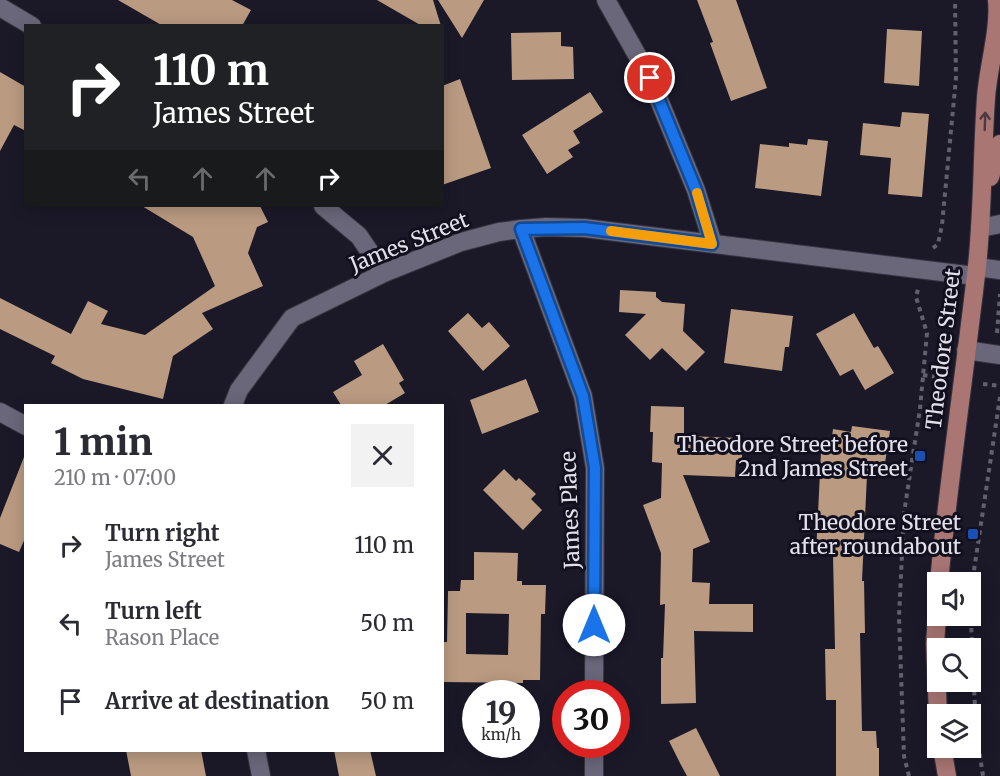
<!DOCTYPE html>
<meta charset="utf-8">
<style>
:root{--surface:#fff;--page:#f2f2f3;--text:#2b2b33;--muted:#7c7c81}
body{margin:0;font-family:Merriweather,serif;background:var(--page);color:var(--text);height:100vh;display:flex;flex-direction:column;font-size:22px;white-space:nowrap}
*{box-sizing:border-box;margin:0}
p{font-size:20px;color:var(--muted)}
.icon{flex:none;width:33px;height:33px;fill:none;stroke:currentColor;stroke-width:2;stroke-linecap:round;stroke-linejoin:round}
.map{position:relative;flex:1;overflow:hidden}
.side{position:absolute;left:24px;top:404px;width:420px;height:348px;display:flex;flex-direction:column;background:var(--surface);border-radius:0px;box-shadow:0 3px 15px #0003}
.side>*{flex:none}
.top-card{position:absolute;left:24px;top:24px;width:420px;height:183px;border-radius:0px;box-shadow:0 3px 15px #0003;background:#202124;color:#fff;overflow:hidden}
.fabs{position:absolute;left:927px;top:572px;display:grid;gap:12px}
.fabs a{display:grid;place-items:center;width:54px;height:54px;border-radius:0px;background:var(--surface);box-shadow:0 3px 15px #0003;font-size:30px}
.speed{position:absolute;left:462px;top:680px;display:flex;gap:12px;font-size:30px;font-weight:700;text-align:center}
.speed>*{display:grid;place-content:center;width:78px;height:78px;border-radius:50%;background:var(--surface);box-shadow:0 3px 15px #0003;line-height:1}
.speed small{font-size:15px;font-weight:400}
.speed .limit{border:9px solid #d22;background:#fff;color:#111}
.pin{position:absolute;display:grid;place-items:center;width:51px;height:51px;color:#fff;margin:-26px;border:3px solid #fff;border-radius:50%;box-shadow:0 2px 6px #0007}
.me{position:absolute;width:66px;margin:-33px;rotate:0deg;stroke-linejoin:round;filter:drop-shadow(0 0 4px #0008)}
.turn{display:flex;align-items:center;gap:21px;height:126px;padding:0 30px;font-size:27px}
.turn .icon{width:78px;height:78px;stroke-width:2.5}
.turn b{display:block;font-size:42px;line-height:51px}
.lanes{display:flex;align-items:center;height:57px;padding:0 30px;background:#0003;justify-content:center;gap:30px;direction:ltr}
.lanes .off{opacity:.35}
.round{display:grid;place-items:center;flex:none;width:63px;height:63px;border-radius:0px;background:var(--page)}
.headline{display:flex;align-items:center;justify-content:space-between;height:102px;padding:0 30px}
h1{font-size:36px;font-weight:800;line-height:45px}
ul{padding:0;list-style:none}
li{display:flex;align-items:center;gap:18px;height:78px;padding:0 30px}
li div{flex:1}
li b{display:block;font-size:22px}
li em{font-style:normal}
.map>svg:first-child{display:block}
</style>
<div class="map">
<svg width="1000" height="776" viewBox="0 0 1000 776">
<rect width="100%" height="100%" fill="#1b1928"/>
<!-- building -->
<path fill="#ba9a81" fill-rule="evenodd" d="M 118,0 L 232,0 L 251,10 L 242,26 L 163,26 Z
M 377,0 L 433,0 L 441,26 L 422,26 Z
M 438,0 L 484,0 L 462,38 Z
M 697,0 L 736,0 L 767,88 L 731,101 L 710,43 L 713,42 Z
M 887,29 L 922,31 L 919,86 L 884,83 Z
M 561,32 L 561,46 L 573,47 L 574,79 L 512,80 L 511,33 Z
M 0,72 L 26,87 L 26,131 L 14,125 L 0,151 Z
M 460,79 L 491,168 L 442,185 L 442,86 Z
M 590,92 L 603,112 L 573,131 L 580,143 L 568,150 L 573,157 L 547,174 L 522,135 Z
M 902,112 L 929,114 L 922,197 L 888,194 L 891,158 L 860,155 L 863,123 L 900,127 Z
M 808,139 L 828,141 L 821,196 L 755,188 L 760,144 L 789,147 L 789,143 L 807,145 Z
M 142,206 L 260,206 L 268,222 L 257,227 L 248,253 L 263,286 L 202,313 L 213,329 L 173,356 L 163,399 L 83,379 L 51,363 L 55,356 L 0,329 L 0,298 L 71,334 L 88,301 L 108,311 L 101,324 L 145,335 L 215,286 L 193,237 Z
M 620,290 L 656,292 L 656,297 L 662,302 L 685,304 L 683,331 L 705,352 L 686,371 L 662,348 L 650,360 L 625,335 L 646,314 L 619,312 Z
M 731,309 L 793,316 L 789,347 L 785,347 L 782,371 L 724,363 Z
M 468,313 L 482,328 L 489,322 L 510,346 L 483,371 L 448,331 Z
M 854,313 L 874,348 L 878,346 L 894,373 L 865,390 L 853,369 L 840,376 L 816,334 Z
M 383,344 L 404,380 L 399,383 L 405,393 L 385,405 L 341,405 L 333,392 L 362,375 L 354,361 Z
M 526,379 L 539,412 L 482,434 L 470,400 Z
M 651,406 L 684,407 L 684,436 L 742,438 L 742,460 L 736,460 L 735,477 L 683,475 L 710,542 L 693,549 L 692,582 L 710,583 L 709,604 L 753,604 L 753,632 L 694,631 L 696,703 L 661,704 L 661,658 L 663,658 L 665,604 L 660,605 L 661,553 L 643,505 L 661,498 L 662,463 L 652,462 L 653,432 L 650,432 Z
M 852,426 L 890,431 L 885,463 L 873,462 L 871,476 L 867,475 L 862,581 L 864,581 L 865,633 L 860,633 L 862,731 L 876,731 L 877,748 L 879,748 L 879,776 L 836,776 L 836,700 L 826,700 L 825,649 L 835,649 L 833,555 L 816,554 L 821,452 L 830,453 L 833,429 L 851,432 Z
M 24,457 L 26,536 L 19,552 L 0,544 L 0,518 Z
M 504,469 L 516,481 L 519,478 L 536,494 L 531,499 L 542,510 L 523,530 L 483,490 Z
M 474,552 L 518,553 L 517,581 L 522,581 L 522,585 L 546,585 L 545,614 L 541,614 L 540,680 L 523,680 L 523,683 L 442,682 L 442,642 L 447,642 L 448,591 L 460,591 L 461,580 L 474,580 ZM 466,613 L 509,614 L 508,655 L 466,654 Z
M 696,728 L 720,776 L 687,776 L 681,765 L 669,741 Z
M 126,750 L 201,750 L 206,776 L 131,776 Z
M 334,750 L 370,750 L 376,776 L 339,776 Z"/>
<g fill="none" stroke-linecap="round" stroke-linejoin="round">
<!-- minor casing -->
<g stroke="#363540" stroke-width="20">
<path id="minor" d="M 606,0 L 650,78 L 696,190 L 713,244
M 0,7 L 32,26
M 323,206 L 359,236 L 384,273
M 980,228 L 1000,224
M 521,229 L 583,396 L 595,468 L 594,693
M 977,267 L 1000,270
M 966,350 L 1000,355
M 233,405 L 239,390 L 292,318 L 384,273 L 461,242 L 499,232 L 521,229 L 546,227 L 584,228 L 975,276
M 0,412 L 26,426
M 256,750 L 261,776
M 594,776 L 594,744"/>
</g>
<!-- major casing -->
<g stroke="#363540" stroke-width="20">
<path id="major" d="M 990,177 L 1000,144
M 939,582 C 949,476 965,372 977,266 C 983,210 982,154 986,98 C 988,67 1000,30 997,0
M 938,602 L 935,644 L 938,714
M 942,747 L 947,776"/>
</g>
<!-- path -->
<path stroke="#62606e" stroke-width="4" stroke-dasharray="4.5 4.5" stroke-linecap="butt" d="M 933,248 L 938,244 L 942,225 L 956,78 L 955,0
M 997,333 L 1000,294
M 923,375 L 943,378
M 983,384 L 1000,386
M 970,597 L 1000,397
M 970,601 L 976,730 L 983,776
M 909,776 L 904,756 L 899,617 L 904,513 L 920,409 L 927,333 L 916,297 L 918,289"/>
<!-- minor -->
<use href="#minor" stroke="#696779" stroke-width="18"/>
<!-- major -->
<use href="#major" stroke="#a97674" stroke-width="18"/>
</g>
<!-- one-way arrows -->
<defs><path id="oneway-shaft" d="M-6 0H5M1.5-3L5.5 0L1.5 3" fill="none" stroke-width="1.6" stroke-linecap="round" stroke-linejoin="round" transform="scale(1.5)"/></defs>
<use stroke="#4e3940" href="#oneway-shaft" transform="translate(985 121) rotate(-88)"/>
<g fill="none" stroke-linecap="round" stroke-linejoin="round">
<!-- route casing -->
<g stroke="#114b97" stroke-width="15">
<path id="route" d="M 594,625 L 595,468 L 583,396 L 521,229 L 584,228 L 712,244 L 696,190 L 650,78"/>
</g>
<!-- route -->
<use href="#route" stroke="#1a73e8" stroke-width="10"/>
<!-- slow -->
<path stroke="#f59e0b" stroke-width="10" d="M 611,231 L 712,244 L 697,193"/>
</g>
<!-- markers -->
<g fill="#1a4fb4" stroke="#12101e" stroke-width="2">
<rect x="914" y="450" width="12" height="12" rx="3"/>
<rect x="967" y="528" width="12" height="12" rx="3"/>
</g>
<g text-anchor="middle" dominant-baseline="central" stroke-width="6" stroke-linejoin="round" paint-order="stroke">
<!-- street labels -->
<g font-size="21" fill="#e1e0eb" stroke="#12101e">
<text transform="translate(409 242) rotate(-22)">James Street</text>
<text transform="translate(943 349) rotate(-83)">Theodore Street</text>
<text transform="translate(570 510) rotate(-92)">James Place</text>
</g>
<!-- poi labels -->
<g font-size="21" fill="#e1e0eb" stroke="#12101e" text-anchor="end">
<text x="908" y="444">Theodore Street before<tspan x="908" dy="24">2nd James Street</tspan></text>
<text x="961" y="522">Theodore Street<tspan x="961" dy="24">after roundabout</tspan></text>
</g>
</g>
</svg>
<div class="fabs">
<a><svg class="icon" aria-label="sound" viewBox="0 0 24 24"><path d="M4 9h4l5-4v14l-5-4H4zM17 9q2 3 0 6"/></svg></a>
<a><svg class="icon" aria-label="search" viewBox="0 0 24 24"><circle cx="10" cy="10" r="6"/><path d="M15 15l6 6"/></svg></a>
<a><svg class="icon" aria-label="layers" viewBox="0 0 24 24"><path d="M12 4l9 5-9 5-9-5zM3 14l9 5 9-5"/></svg></a>
</div>
<div class="speed"><div>19<small>km/h</small></div><div class="limit">30</div></div>
<div class="pin" style="left:650px;top:78px;background:#d93025"><svg class="icon" aria-label="arrive" viewBox="0 0 24 24"><path d="M6 21V4h12l-3 4 3 4H6"/></svg></div>
<svg class="me" style="left:594px;top:625px" viewBox="-20 -20 40 40"><circle r="19" fill="#fff"/><path d="M0-13L10 11 0 6-10 11z" fill="#1a73e8"/></svg>
<div class="top-card">
<div class="turn"><svg class="icon" aria-label="right" viewBox="0 0 24 24"><path d="M7 20v-9h11M14 6l5 5-5 5"/></svg><div><b>110 m</b>James Street</div></div>
<div class="lanes"><svg class="icon off" aria-label="left" viewBox="0 0 24 24"><path d="M17 20v-9H6M10 6l-5 5 5 5"/></svg><svg class="icon off" aria-label="ahead" viewBox="0 0 24 24"><path d="M12 20V5M6 11l6-6 6 6"/></svg><svg class="icon off" aria-label="ahead" viewBox="0 0 24 24"><path d="M12 20V5M6 11l6-6 6 6"/></svg><svg class="icon" aria-label="right" viewBox="0 0 24 24"><path d="M7 20v-9h11M14 6l5 5-5 5"/></svg></div>
</div>
<section class="side">
<div class="headline"><div><h1>1 min</h1><p>210 m · 07:00</p></div><a class="round"><svg class="icon" aria-label="close" viewBox="0 0 24 24"><path d="M6 6l12 12M18 6L6 18"/></svg></a></div>
<ul>
<li><svg class="icon" aria-label="right" viewBox="0 0 24 24"><path d="M7 20v-9h11M14 6l5 5-5 5"/></svg><div><b>Turn right</b><p>James Street</p></div><em>110 m</em></li>
<li><svg class="icon" aria-label="left" viewBox="0 0 24 24"><path d="M17 20v-9H6M10 6l-5 5 5 5"/></svg><div><b>Turn left</b><p>Rason Place</p></div><em>50 m</em></li>
<li><svg class="icon" aria-label="arrive" viewBox="0 0 24 24"><path d="M6 21V4h12l-3 4 3 4H6"/></svg><div><b>Arrive at destination</b></div><em>50 m</em></li>
</ul>
</section>
</div>
